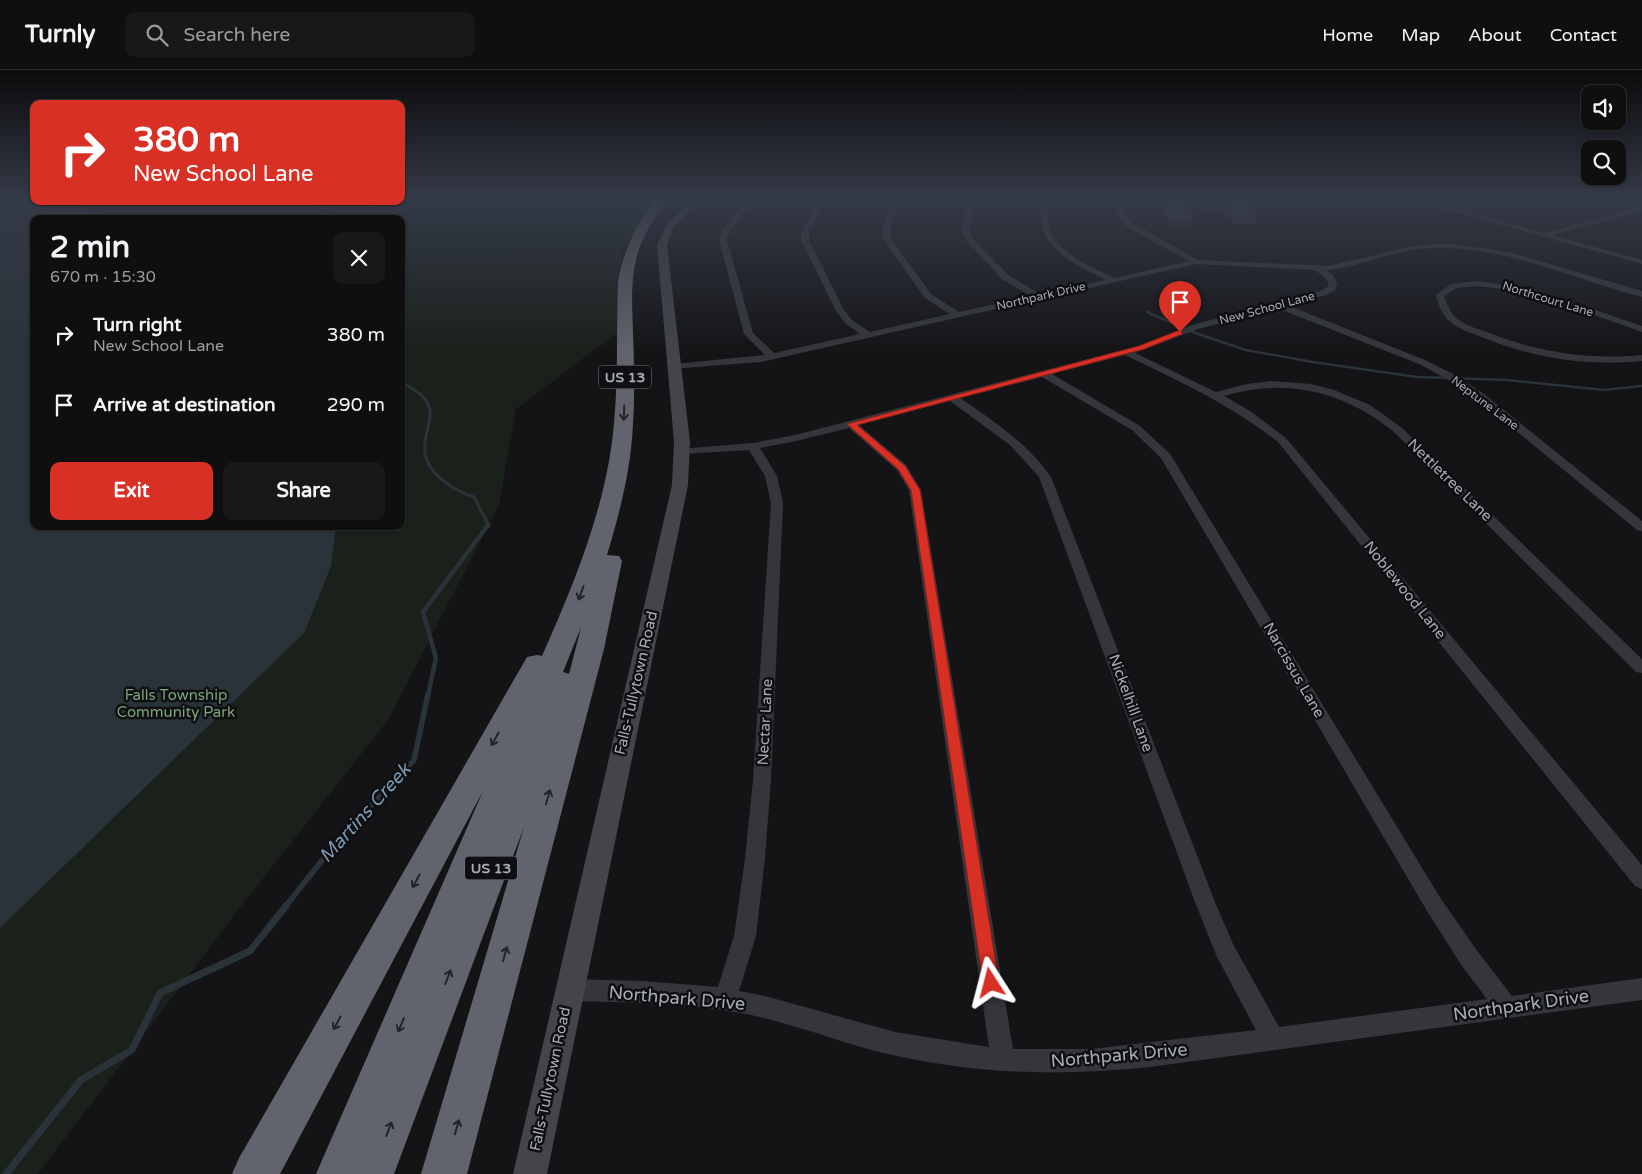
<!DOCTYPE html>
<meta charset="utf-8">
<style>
:root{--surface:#0f0f10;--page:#181819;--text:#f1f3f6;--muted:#9b9c9f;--line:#2f2f30;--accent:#d93025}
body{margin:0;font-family:"Varela Round",sans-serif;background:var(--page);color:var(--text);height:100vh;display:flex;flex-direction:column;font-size:19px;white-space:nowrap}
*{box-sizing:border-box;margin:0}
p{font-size:16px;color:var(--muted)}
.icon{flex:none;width:28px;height:28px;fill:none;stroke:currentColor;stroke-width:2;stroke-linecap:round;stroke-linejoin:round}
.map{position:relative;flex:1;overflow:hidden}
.side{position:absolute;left:30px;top:145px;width:375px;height:315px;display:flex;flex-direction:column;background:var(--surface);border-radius:10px;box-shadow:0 1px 4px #0004,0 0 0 1px var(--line)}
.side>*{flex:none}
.top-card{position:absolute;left:30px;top:30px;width:375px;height:105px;border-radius:10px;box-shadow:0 1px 4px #0004,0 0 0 1px var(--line);background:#d93025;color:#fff;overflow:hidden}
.buttons{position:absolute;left:1581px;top:15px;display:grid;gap:10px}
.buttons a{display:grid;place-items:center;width:45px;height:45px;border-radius:10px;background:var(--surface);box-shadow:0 1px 4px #0004,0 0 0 1px var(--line);font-size:25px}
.pin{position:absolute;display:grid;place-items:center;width:42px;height:42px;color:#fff;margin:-51px -21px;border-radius:50% 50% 50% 0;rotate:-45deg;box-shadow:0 0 5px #0007}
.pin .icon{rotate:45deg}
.me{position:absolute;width:55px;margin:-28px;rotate:351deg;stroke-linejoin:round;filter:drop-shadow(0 0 4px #0008)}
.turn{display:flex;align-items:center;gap:18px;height:105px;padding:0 20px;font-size:22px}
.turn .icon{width:65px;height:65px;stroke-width:2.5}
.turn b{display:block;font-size:35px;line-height:42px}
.round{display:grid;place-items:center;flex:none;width:52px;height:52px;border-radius:10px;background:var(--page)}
.summary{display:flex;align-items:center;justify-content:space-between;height:85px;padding:0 20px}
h1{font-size:30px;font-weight:700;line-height:38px}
.primary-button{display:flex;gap:10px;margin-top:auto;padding:10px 20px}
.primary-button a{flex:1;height:58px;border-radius:10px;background:var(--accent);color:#fff;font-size:20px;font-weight:700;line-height:58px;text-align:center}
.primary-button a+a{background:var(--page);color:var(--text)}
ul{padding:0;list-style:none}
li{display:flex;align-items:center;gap:15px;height:70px;padding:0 20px}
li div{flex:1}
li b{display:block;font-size:19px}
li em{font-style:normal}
header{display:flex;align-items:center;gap:30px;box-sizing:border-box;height:70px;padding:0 25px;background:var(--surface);border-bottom:1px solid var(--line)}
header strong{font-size:24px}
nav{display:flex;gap:28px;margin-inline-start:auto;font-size:18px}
.search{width:350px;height:45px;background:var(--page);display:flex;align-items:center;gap:12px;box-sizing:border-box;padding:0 18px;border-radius:10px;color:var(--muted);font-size:19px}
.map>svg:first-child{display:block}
</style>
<header>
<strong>Turnly</strong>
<div class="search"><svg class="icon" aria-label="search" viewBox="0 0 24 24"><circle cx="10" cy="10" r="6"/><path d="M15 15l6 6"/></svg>Search here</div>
<nav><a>Home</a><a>Map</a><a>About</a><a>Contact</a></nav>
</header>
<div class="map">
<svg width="1642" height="1104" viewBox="0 0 1642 1104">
<rect width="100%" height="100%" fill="#141416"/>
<!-- green -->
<path fill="#1a211b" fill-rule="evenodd" d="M 0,129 L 34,129 L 34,131 L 401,131 L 401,129 L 658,129 L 639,153 L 621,184 L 617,263 L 516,339 L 499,435 L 388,650 L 249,826 L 38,1104 L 0,1104 ZM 34,149 L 401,149 L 401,456 L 34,456 Z"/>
<!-- water -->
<path fill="#2a333a" d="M 26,129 L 34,129 L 34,131 L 88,131 L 84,139 L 126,148 L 140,149 L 34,149 L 34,456 L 336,456 L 331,496 L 304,563 L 0,858 L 0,136 Z"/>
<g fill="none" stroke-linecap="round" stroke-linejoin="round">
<!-- stream-far5 -->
<path stroke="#2a333a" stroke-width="2" d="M 302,149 L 321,139 L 324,135 L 318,131"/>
<!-- stream-far4 -->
<path stroke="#2a333a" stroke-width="2.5" d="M 1147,242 L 1198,264 L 1246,280 L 1313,292 L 1417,307 L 1507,310 L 1604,320 L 1642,316
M 401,311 L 417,322"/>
<!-- stream-far3 -->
<path stroke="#2a333a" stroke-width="3" d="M 415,320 C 444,340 422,356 425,383 C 428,405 455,421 474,427 L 489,456"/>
<!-- stream-far2 -->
<path stroke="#2a333a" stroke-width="4.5" d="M 428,625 L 436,588 L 423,542 L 488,455"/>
<!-- stream-far1 -->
<path stroke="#2a333a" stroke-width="5.5" d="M 285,837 L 335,774 L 414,690 L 428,624"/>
<!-- stream -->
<path stroke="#2a333a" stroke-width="7" d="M 6,1104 L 81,1010 L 132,980 L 160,923 L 250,881 L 286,836"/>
<!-- street -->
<path fill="#35363b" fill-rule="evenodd" d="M 746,129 L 753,129 L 730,161 L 727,170 L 753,263 L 774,283 L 860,264 L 846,254 L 836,241 L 801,170 L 801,162 L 820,129 L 826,129 L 809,162 L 809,170 L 844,240 L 852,250 L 870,262 L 950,244 L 925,228 L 884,170 L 882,160 L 894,129 L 900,129 L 890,160 L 892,170 L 931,224 L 959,242 L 1031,226 L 1002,209 L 966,170 L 962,161 L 967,129 L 973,129 L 970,161 L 973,169 L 1008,205 L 1040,224 L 1106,210 C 1084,199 1052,185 1043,160 C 1040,150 1041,139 1041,129 L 1047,129 C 1048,139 1047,150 1050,160 C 1059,184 1093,198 1115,208 L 1189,191 L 1127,157 L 1120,147 L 1114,129 L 1120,129 L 1126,146 L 1133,153 L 1198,190 L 1328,196 L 1418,175 L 1452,174 L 1509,182 L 1642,221 L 1642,227 C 1570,208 1495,171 1419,179 C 1388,182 1357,198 1326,200 L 1333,205 L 1337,214 L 1335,220 L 1326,225 L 1287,235 L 1425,290 L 1455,305 L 1484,324 L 1642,451 L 1642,461 L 1637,460 L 1476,328 L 1447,309 L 1419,294 L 1277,238 L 1198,259 L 1135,283 L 1216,322 L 1247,314 L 1271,311 L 1311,314 L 1334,320 L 1370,335 L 1402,358 L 1642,589 L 1642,603 L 1636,602 L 1394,362 C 1345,322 1286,307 1224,326 L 1250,341 L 1286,368 L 1642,795 L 1642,819 L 1635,816 L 1278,372 C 1231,335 1179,311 1125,285 L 1052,304 L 1140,356 L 1170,384 L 1441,829 L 1478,882 L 1512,926 L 1642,908 L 1642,930 L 1150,997 C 1053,1007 969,1004 875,981 C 830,969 786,951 740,943 C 684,933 627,932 570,931 L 562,928 L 559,920 L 562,912 L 570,909 L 643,911 L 718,917 L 734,866 L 745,788 L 753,710 L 771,433 L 765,406 L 749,380 L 682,384 L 676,381 L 678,379 L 753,373 L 795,365 L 1138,276 L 1192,255 L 1320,221 L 1328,217 C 1330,208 1321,205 1315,200 L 1196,194 L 761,292 L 671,299 L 670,297 L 675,294 L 765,285 L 744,264 L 719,170 L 722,161 ZM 1042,307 L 1132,360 L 1161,388 L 1427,841 L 1462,896 L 1487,929 L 1279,957 L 1233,874 L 1215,832 L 1051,407 C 1027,373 994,351 960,328 ZM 950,331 L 1010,375 L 1039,407 L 1195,832 L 1217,887 L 1256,960 L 1091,979 L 1013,979 L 921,420 L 906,395 L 859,355 ZM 849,358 L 897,400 L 909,420 L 989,977 L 895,962 L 765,926 L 739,921 L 756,866 L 765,788 L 771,710 L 783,433 L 777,406 L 760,378 L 796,371 Z
M 1410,129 L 1421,129 L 1544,163 L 1642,137 L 1642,141 L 1552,165 L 1642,190 L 1642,194 Z
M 371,134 L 374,136 L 373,137 L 314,139 L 311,137 L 314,135 Z
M 1476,211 C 1534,218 1587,237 1642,256 L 1642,262 L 1566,235 L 1505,219 L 1476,216 L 1456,218 L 1444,226 C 1447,233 1449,240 1454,246 C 1464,256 1480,259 1492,264 C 1542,283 1589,290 1642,285 L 1642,291 C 1584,296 1538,289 1484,268 C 1472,263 1457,259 1447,249 C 1441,242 1438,234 1436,225 L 1451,214 Z"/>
<!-- secondary -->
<path fill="#43454b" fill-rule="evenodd" d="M 691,129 L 700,129 L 674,157 L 667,175 L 690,372 L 688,415 L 547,1104 L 513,1104 L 672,415 L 674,372 L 657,175 L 667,154 Z"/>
<!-- highway -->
<path fill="#61646c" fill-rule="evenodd" d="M 656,129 L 668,129 C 656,145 646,160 639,179 C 630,206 632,234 633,262 C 634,293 635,323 633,354 C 631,399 620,442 607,485 L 619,486 L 622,491 L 604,579 L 467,1104 L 421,1104 L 524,757 L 394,1104 L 316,1104 L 483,721 L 280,1104 L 232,1104 L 239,1088 L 523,594 L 527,587 L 537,585 L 542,586 C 572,518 602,447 612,372 C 619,319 616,265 618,212 C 623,181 636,154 656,129 ZM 582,554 L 569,604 L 563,602 L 582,555 Z"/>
</g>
<!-- wall -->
<path fill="#303034" d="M 1157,129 L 1245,129 L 1257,146 L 1254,154 L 1233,153 L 1224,140 L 1187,138 L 1193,148 L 1191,156 L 1171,155 Z"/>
<!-- building -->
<path fill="#3c3d42" stroke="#4d4f54" d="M 1163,129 L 1245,129 L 1257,146 L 1235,145 L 1227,132 L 1183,130 L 1193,148 L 1173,147 Z"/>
<!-- one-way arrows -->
<defs><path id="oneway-shaft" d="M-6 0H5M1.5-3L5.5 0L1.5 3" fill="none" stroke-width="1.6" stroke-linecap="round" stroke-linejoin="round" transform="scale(1.25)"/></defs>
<g stroke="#242428">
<use href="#oneway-shaft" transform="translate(624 343) rotate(92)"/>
<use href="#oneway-shaft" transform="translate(581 523) rotate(110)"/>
<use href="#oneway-shaft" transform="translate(495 669) rotate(119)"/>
<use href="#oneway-shaft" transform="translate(548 727) rotate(-74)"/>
<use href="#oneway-shaft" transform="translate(416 811) rotate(119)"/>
<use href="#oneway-shaft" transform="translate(505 884) rotate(-74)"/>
<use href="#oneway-shaft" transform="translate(448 907) rotate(-69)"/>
<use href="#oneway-shaft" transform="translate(337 953) rotate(119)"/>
<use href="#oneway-shaft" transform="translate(401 955) rotate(113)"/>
<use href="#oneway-shaft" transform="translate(457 1057) rotate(-74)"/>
<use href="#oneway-shaft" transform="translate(389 1059) rotate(-69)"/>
</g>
<!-- sky -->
<linearGradient id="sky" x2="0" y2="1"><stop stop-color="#0b0b0c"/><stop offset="0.45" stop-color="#343a47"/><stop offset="1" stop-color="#343a47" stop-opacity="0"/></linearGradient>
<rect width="1642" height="284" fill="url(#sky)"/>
<!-- route -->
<path fill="#d93025" stroke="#8d1f18" d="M 1180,260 L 1182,261 L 1182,264 L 1144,279 L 857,355 L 905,396 L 920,420 L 999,913 L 997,919 L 991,921 L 985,919 L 983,913 L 911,420 L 898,399 L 847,354 L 1139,276 Z"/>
<g text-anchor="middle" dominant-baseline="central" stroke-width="5" stroke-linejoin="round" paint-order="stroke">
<!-- far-street labels -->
<g font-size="12" fill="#a5abb7" stroke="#0f0f11">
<text transform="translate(1041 226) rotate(-13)">Northpark Drive</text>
<text transform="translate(1548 229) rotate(17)">Northcourt Lane</text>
<text transform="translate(1267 238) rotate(-15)">New School Lane</text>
<text transform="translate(1485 333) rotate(37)">Neptune Lane</text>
</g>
<!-- shield labels -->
<g fill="#0f0f11" stroke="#787c85" stroke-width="1">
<rect x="599" y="295.5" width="52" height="23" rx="4"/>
<rect x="465" y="786.5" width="52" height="23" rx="4"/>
</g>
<g font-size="14" font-weight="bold" fill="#a5abb7">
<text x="625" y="307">US 13</text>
<text x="491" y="798">US 13</text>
</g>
<!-- street labels -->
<g font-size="15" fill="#a5abb7" stroke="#0f0f11">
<text transform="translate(1450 410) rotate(44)">Nettletree Lane</text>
<text transform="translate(1405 520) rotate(51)">Noblewood Lane</text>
<text transform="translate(1294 600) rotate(60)">Narcissus Lane</text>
<text transform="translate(636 613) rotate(-77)">Falls-Tullytown Road</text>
<text transform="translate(1131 633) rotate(70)">Nickelhill Lane</text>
<text transform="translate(765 652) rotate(-87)">Nectar Lane</text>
<text transform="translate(550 1009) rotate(-78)">Falls-Tullytown Road</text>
</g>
<!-- park labels -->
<g font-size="15" fill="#7ba37d" stroke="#0f0f11">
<text x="176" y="625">Falls Township<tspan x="176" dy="17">Community Park</tspan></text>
</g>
<!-- near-street labels -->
<g font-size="18" fill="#a5abb7" stroke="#0f0f11">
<text transform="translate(677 928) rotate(5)">Northpark Drive</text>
<text transform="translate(1521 935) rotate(-8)">Northpark Drive</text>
<text transform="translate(1119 985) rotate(-5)">Northpark Drive</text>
</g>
<!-- near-water labels -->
<g font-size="19" font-style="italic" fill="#7b9ab4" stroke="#0f0f11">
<text transform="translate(365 743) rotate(-48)">Martins Creek</text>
</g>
</g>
</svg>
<div class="buttons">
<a><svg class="icon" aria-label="sound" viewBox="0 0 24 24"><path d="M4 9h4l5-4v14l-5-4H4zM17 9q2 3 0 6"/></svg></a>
<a><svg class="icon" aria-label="search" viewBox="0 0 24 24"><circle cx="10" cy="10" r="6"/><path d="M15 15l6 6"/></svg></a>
</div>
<div class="pin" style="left:1180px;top:262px;background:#d93025"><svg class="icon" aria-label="arrive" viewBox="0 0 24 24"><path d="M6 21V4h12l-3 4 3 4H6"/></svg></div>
<svg class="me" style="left:991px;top:913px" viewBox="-20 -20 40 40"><path d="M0-17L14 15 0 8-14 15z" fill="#d93025" stroke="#fff" stroke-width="4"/></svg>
<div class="top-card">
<div class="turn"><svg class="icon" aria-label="right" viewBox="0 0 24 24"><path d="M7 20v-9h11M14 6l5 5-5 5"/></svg><div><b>380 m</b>New School Lane</div></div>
</div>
<section class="side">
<div class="summary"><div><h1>2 min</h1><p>670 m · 15:30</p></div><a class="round"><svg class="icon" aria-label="close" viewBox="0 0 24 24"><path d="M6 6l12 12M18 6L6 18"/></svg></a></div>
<ul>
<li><svg class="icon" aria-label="right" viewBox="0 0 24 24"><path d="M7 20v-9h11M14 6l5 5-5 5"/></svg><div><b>Turn right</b><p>New School Lane</p></div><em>380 m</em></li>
<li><svg class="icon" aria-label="arrive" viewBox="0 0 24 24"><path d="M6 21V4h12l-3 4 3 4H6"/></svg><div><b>Arrive at destination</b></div><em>290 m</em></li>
</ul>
<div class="primary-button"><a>Exit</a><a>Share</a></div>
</section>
</div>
